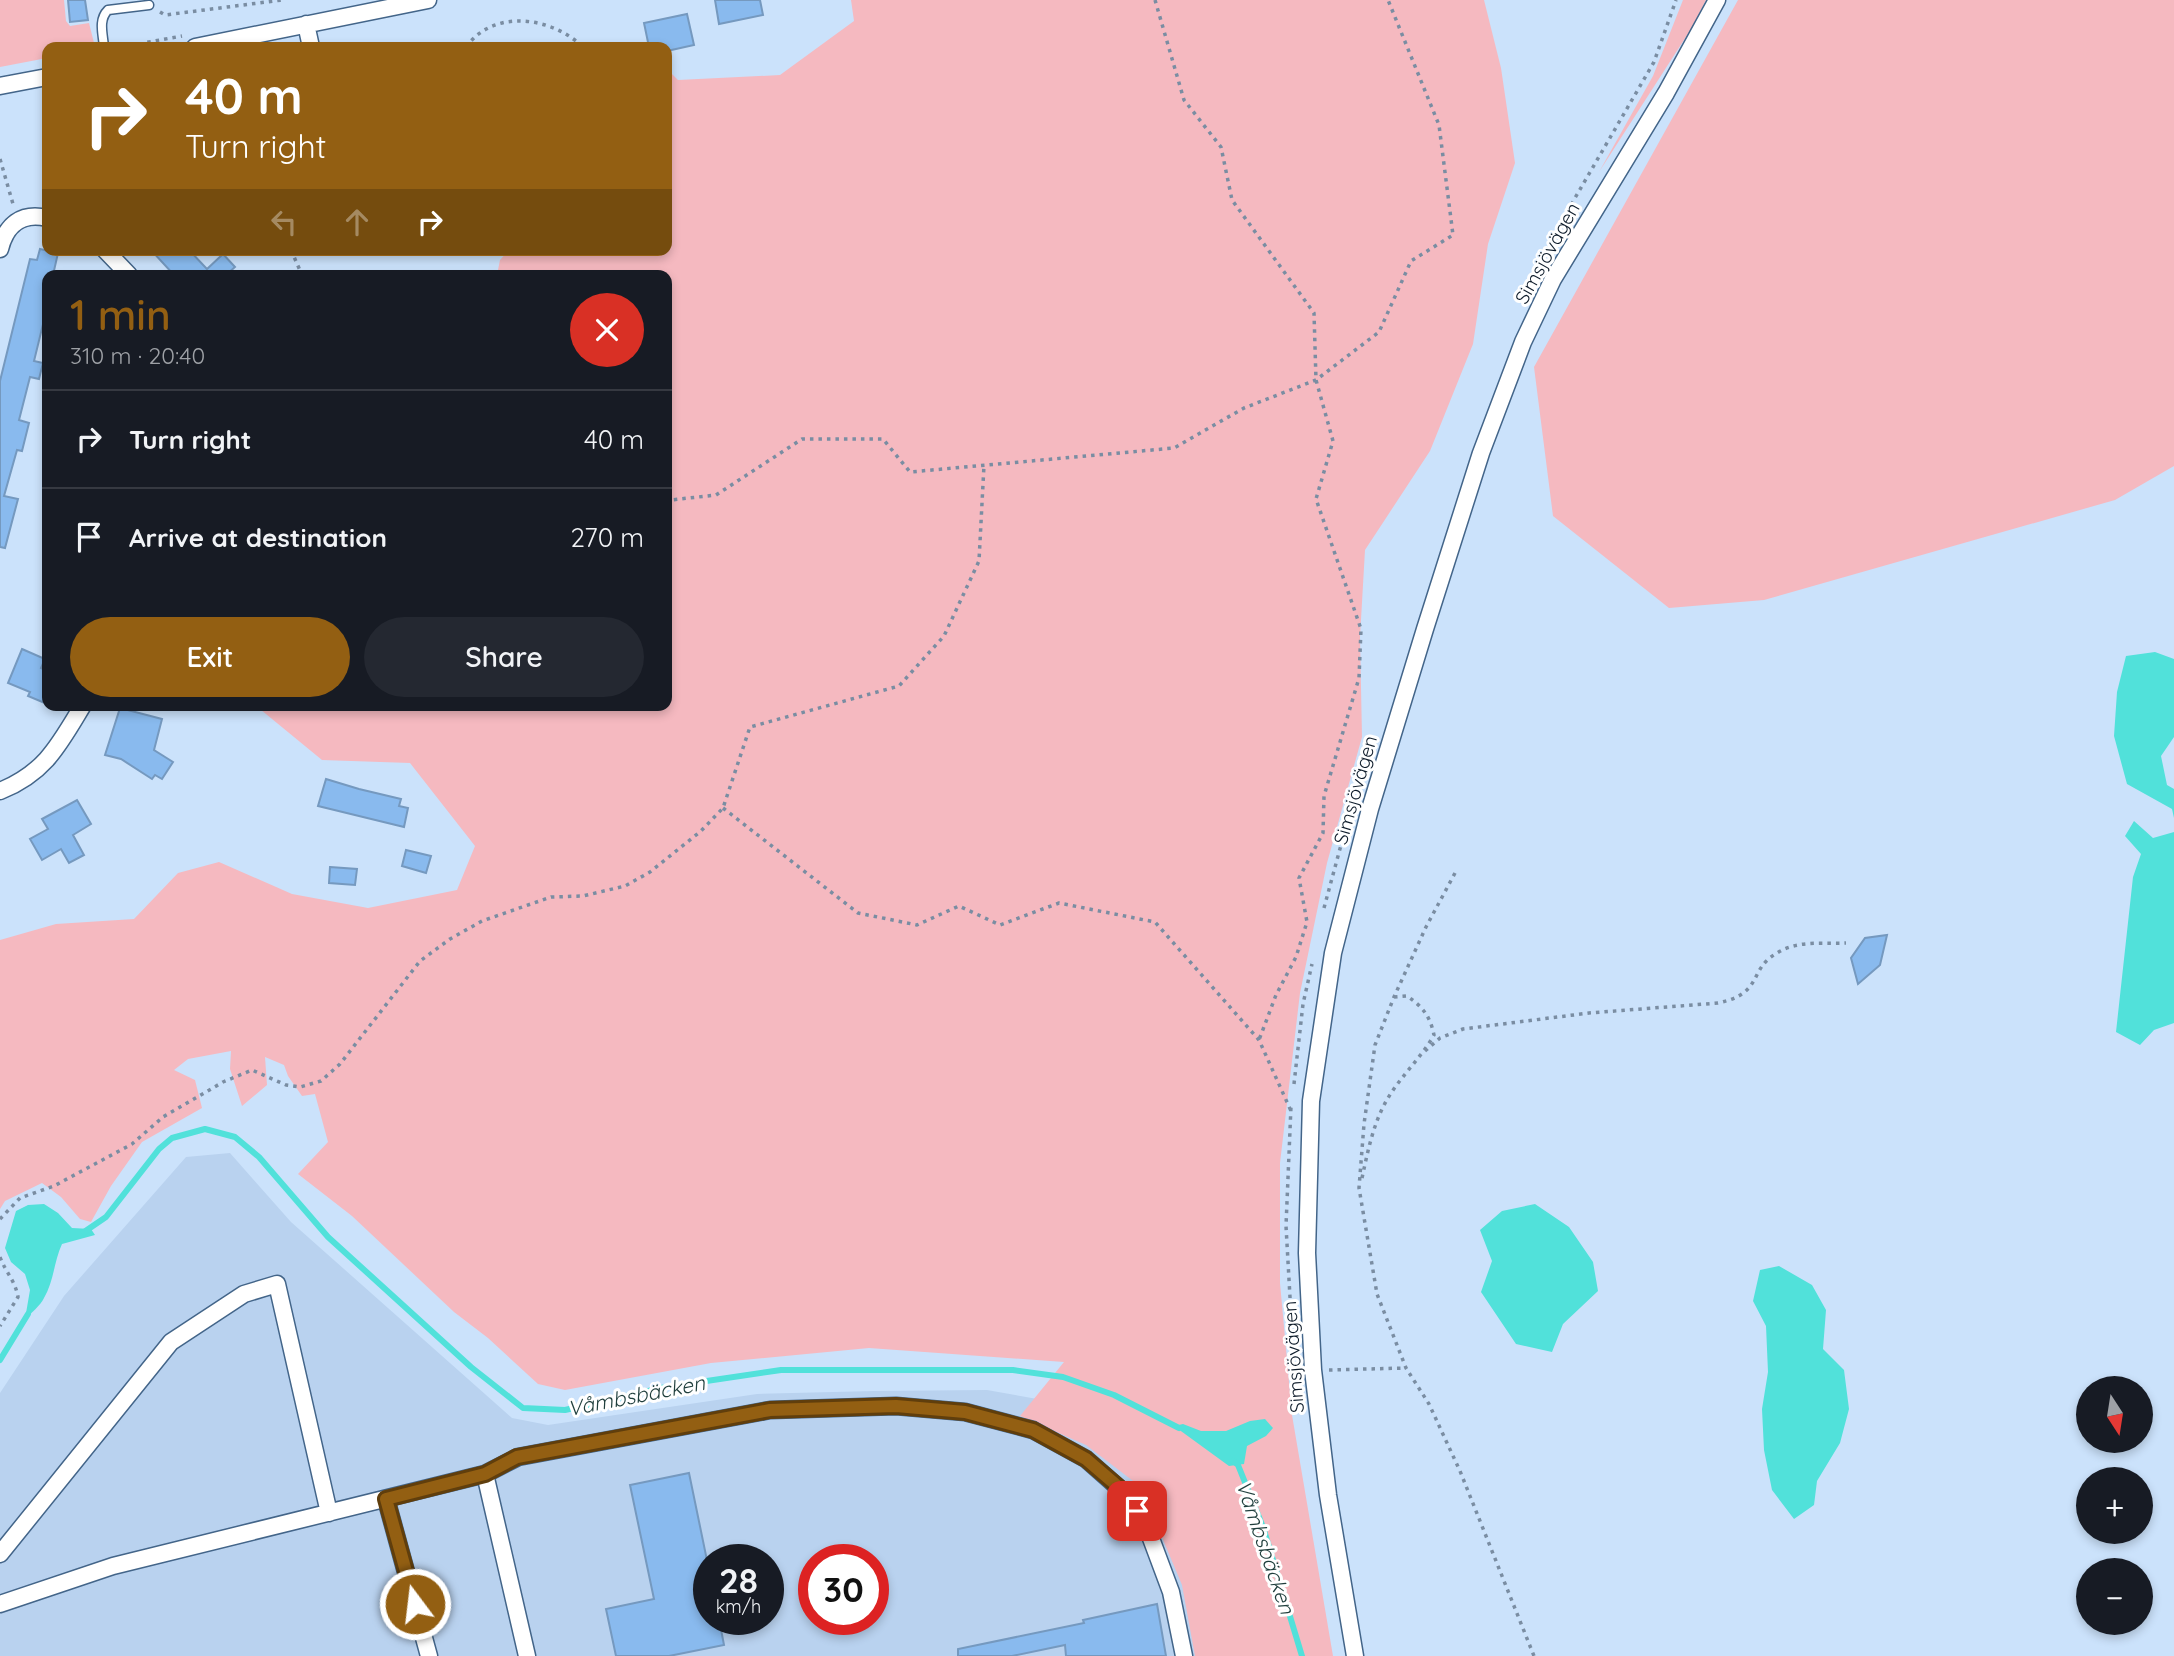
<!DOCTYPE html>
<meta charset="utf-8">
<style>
:root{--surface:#171b24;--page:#242831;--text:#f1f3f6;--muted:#9ea1a6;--line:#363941;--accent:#935f12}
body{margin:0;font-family:Quicksand,sans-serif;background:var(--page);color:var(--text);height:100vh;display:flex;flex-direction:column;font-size:26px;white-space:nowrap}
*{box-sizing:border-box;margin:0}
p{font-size:23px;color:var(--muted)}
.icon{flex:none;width:38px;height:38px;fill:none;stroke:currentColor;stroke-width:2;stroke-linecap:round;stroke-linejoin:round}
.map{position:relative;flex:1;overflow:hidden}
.drawer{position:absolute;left:42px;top:270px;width:630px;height:441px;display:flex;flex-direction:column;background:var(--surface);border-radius:14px;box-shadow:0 4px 10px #0003}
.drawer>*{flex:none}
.hud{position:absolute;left:42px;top:42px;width:630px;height:214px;border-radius:14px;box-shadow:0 4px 10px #0003;background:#935f12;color:#fff;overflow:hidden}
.needle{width:46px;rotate:168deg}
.tools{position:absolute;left:2076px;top:1376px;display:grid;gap:14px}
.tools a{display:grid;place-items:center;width:77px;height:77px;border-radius:50%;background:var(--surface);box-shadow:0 4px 10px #0003;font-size:35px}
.speed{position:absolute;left:693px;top:1544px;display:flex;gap:14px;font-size:35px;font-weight:700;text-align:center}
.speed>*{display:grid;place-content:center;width:91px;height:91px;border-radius:50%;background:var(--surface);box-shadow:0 4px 10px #0003;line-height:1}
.speed small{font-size:18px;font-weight:400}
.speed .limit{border:10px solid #d22;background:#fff;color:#111}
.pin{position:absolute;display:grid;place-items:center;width:60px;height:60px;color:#fff;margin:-30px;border-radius:14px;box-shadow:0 4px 10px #0006}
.me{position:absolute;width:77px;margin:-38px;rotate:345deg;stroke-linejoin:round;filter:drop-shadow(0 0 5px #0008)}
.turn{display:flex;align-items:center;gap:24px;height:147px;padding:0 28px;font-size:32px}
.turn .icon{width:91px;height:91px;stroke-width:2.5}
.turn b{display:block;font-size:49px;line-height:60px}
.lanes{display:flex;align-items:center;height:66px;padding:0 28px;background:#0003;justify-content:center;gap:35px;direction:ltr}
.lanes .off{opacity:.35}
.round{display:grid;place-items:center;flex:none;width:74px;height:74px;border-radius:37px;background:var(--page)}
.headline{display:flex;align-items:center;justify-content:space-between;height:119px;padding:0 28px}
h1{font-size:42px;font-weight:600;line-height:52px;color:var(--accent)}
.action{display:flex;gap:14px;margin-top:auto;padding:14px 28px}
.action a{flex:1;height:80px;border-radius:42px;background:var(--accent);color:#fff;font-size:28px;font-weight:600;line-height:80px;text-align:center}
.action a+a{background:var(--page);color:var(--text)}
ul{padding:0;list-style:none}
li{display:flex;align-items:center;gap:21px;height:98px;padding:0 28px;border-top:2px solid var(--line)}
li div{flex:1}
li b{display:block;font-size:26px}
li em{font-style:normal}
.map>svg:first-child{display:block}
</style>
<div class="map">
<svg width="2174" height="1656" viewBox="0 0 2174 1656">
<rect width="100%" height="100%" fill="#cbe2fb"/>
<!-- built -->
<path fill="#b9d2ef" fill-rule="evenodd" d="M 230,1153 L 291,1222 L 512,1418 L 548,1425 L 757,1394 L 874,1391 L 987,1390 L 1066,1404 L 1177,1461 L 1214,1656 L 0,1656 L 0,1393 L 64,1296 L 186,1157 ZM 709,1559 L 768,1559 L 768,1619 L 709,1619 ZM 814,1559 L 873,1559 L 873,1619 L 814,1619 Z"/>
<!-- green -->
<path fill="#f5b9c0" d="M 0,0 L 64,0 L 66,21 L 70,26 L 89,23 L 95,47 L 47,47 L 47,58 L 0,67 Z
M 851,0 L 1484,0 L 1501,68 L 1515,163 L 1488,244 L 1473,344 L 1430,451 L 1365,550 L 1360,637 L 1362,737 L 1327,863 L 1300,993 L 1280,1163 L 1280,1283 L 1292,1415 L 1333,1656 L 1195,1656 L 1182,1585 L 1141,1487 L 1086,1445 L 1020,1416 L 1064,1362 L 869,1348 L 711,1363 L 565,1390 L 538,1384 L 488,1338 L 454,1312 L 352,1216 L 298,1174 L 328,1142 L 315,1094 L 302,1096 L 288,1076 L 284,1065 L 265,1057 L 267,1085 L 242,1106 L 230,1069 L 231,1051 L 188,1059 L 174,1070 L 195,1080 L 202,1108 L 142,1142 L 111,1186 L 91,1222 L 80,1219 L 61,1197 L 42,1183 L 5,1201 L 0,1209 L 0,940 L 56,924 L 134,919 L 178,873 L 219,862 L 292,894 L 368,908 L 457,890 L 475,846 L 410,763 L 322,760 L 255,705 L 667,705 L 667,275 L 497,275 L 500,260 L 509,250 L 667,250 L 667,69 L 678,80 L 780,75 L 854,21 Z
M 1683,0 L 1706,0 L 1691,29 L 1599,172 L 1653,76 Z
M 1738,0 L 2174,0 L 2174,466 L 2115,500 L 1764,600 L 1669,608 L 1553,516 L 1534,367 Z"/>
<!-- water -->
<path fill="#51e1da" d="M 2155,652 L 2174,659 L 2174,737 L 2161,756 L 2167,785 L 2174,789 L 2174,818 L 2172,809 L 2127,784 L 2114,736 L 2117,692 L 2126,656 Z
M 2134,821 L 2153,838 L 2174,832 L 2174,1023 L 2154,1030 L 2140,1045 L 2116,1032 L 2133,877 L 2141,854 L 2125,836 Z
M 44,1204 L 58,1213 L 72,1228 L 91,1229 L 95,1235 L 62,1244 C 54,1261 54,1281 44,1298 C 40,1306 32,1312 25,1319 L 30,1290 L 25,1274 L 11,1262 L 5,1248 L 16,1211 L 28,1205 Z
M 1535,1204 L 1569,1227 L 1593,1262 L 1598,1291 L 1563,1324 L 1552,1352 L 1516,1344 L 1481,1292 L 1492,1261 L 1480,1230 L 1502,1211 Z
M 1779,1266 L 1812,1285 L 1826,1310 L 1823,1349 L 1844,1370 L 1849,1409 L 1840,1443 L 1817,1481 L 1814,1505 L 1794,1519 L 1772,1490 L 1764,1450 L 1762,1409 L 1768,1372 L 1766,1326 L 1753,1301 L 1760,1270 Z
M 1265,1419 L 1273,1428 L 1266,1436 L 1247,1446 L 1244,1464 L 1229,1466 L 1174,1426 L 1183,1424 L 1201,1431 L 1226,1431 L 1250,1421 Z"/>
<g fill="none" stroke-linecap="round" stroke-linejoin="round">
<!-- stream -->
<path stroke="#51e1da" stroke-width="6" d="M 84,1232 L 106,1217 L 159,1149 L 172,1138 L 205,1129 L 235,1137 L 259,1157 L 328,1237 L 471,1367 L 523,1408 L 565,1410 L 666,1387 L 781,1370 L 1013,1370 L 1063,1377 L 1114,1395 L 1179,1428
M 0,1360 L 28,1314
M 1233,1461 L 1238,1465 L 1263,1527 L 1302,1656"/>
</g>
<!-- building -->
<path fill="#89baee" stroke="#7599bf" stroke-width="2" d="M 68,0 L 85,0 L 88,20 L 70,22 Z
M 715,0 L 760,0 L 763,15 L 719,24 Z
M 687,14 L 694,45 L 667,51 L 667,47 L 649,47 L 644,23 Z
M 40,249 L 58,253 L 53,275 L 47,275 L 47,308 L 34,361 L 43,363 L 39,379 L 30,377 L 19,420 L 29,423 L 22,451 L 17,450 L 4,496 L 18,499 L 5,548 L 0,547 L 0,381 L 30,259 L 37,260 Z
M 151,250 L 189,250 L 207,269 L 223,254 L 235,267 L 226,275 L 174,275 Z
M 22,649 L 45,659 L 41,668 L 47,671 L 47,704 L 28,696 L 30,692 L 8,683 Z
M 120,708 L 162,719 L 154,750 L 173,762 L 162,779 L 155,775 L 152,779 L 121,759 L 105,755 Z
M 326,779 L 359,789 L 401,799 L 399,806 L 408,808 L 404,827 L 318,806 Z
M 77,800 L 91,824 L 73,835 L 84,855 L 69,863 L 61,849 L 42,860 L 30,839 L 48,829 L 42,819 Z
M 406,850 L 431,856 L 426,873 L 402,866 Z
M 330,867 L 357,869 L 355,885 L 329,883 Z
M 1887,935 L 1880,965 L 1858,984 L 1851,958 L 1865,938 Z
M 689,1473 L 709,1570 L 709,1619 L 719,1619 L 724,1645 L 669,1656 L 616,1656 L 606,1609 L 654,1599 L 630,1485 Z
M 1157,1604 L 1166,1656 L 1066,1656 L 1065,1645 L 1012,1656 L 958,1656 L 958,1649 L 1084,1623 L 1083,1620 Z"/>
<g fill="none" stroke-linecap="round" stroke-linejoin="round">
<!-- service casing -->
<g stroke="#436589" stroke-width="11">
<path id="service" d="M 104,47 C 103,34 98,20 108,10 L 149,5"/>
</g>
<!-- minor casing -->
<g stroke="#436589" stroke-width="19">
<path id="minor" d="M 306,24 L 311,47
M 195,47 L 428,0
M 0,86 L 47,77
M 0,249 C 6,225 21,212 47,218
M 105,250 L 129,275
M 0,791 C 45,773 59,745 83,705
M 485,1474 L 527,1656
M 386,1499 L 429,1656
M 0,1554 L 171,1342 L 244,1294 L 277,1284 L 329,1513
M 0,1604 L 113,1566 L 485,1474 L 518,1457 L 770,1410 L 896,1406 L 965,1412 L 1033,1430 L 1086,1459 L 1129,1497 L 1146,1525 L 1171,1592 L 1184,1656
M 1355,1656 L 1328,1495 L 1313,1370 L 1307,1253 L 1311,1101 L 1333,953 L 1370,809 L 1425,629 L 1481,453 L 1523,342 L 1553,279 L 1666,93 L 1717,0"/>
</g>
<!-- path -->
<path stroke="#7a8da2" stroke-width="3.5" stroke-dasharray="3.5 5" stroke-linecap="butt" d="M 1155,0 L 1184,100 L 1221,147 L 1232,200 L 1314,313 L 1316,380 L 1333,441 L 1316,499 L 1361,629 L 1359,678 L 1324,796 L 1323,833 L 1299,878 L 1307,922 L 1296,957 L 1276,995 L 1259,1040
M 160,12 L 165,15 L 282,0
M 144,47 L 143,43 L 182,36
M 466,47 C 494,8 552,17 583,47
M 0,159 L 13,204
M 291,250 L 302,275
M 1548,250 L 1575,198 L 1654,62 L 1676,0
M 667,496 L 671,500 L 716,495 L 802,439 L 883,439 L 910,472 L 1174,448 L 1244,408 L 1316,380 L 1379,332 L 1411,261 L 1453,235 L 1439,125 L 1388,0
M 723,808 L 858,913 L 917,925 L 959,906 L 1000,925 L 1059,903 L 1155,922 L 1259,1040 L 1291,1111
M 1455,873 L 1426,927 L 1394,997 L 1375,1045 L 1364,1124 L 1359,1188 L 1377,1294 L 1406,1368 L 1429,1404 L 1460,1471 L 1534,1656
M 1324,908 L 1341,845
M 1425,1051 L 1440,1038 L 1463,1029 L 1589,1013 L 1718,1003 C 1765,993 1747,970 1777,953 C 1797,940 1823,944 1846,943
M 1294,1084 L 1303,1004 L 1312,964
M 1362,1178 C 1368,1151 1373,1123 1388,1098 C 1401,1076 1421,1058 1434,1035 C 1430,1016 1423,1007 1407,996 L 1394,997
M 0,1219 L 20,1198 L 54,1186 L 132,1144 L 163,1117 L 223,1082 L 252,1070 L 286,1085 L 300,1087 L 321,1081 L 340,1064 L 420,961 L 450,939 L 482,921 L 551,897 L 583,896 L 625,886 L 650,872 L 701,831 L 723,808 L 750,727 L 899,686 L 944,636 L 979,561 L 984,465
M 0,1257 C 6,1273 15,1280 18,1297 L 0,1326
M 1291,1315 L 1286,1226 L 1291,1106
M 1329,1370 L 1406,1368"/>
<!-- service -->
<use href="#service" stroke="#fff" stroke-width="8"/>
<!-- minor -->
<use href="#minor" stroke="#fff" stroke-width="16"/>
</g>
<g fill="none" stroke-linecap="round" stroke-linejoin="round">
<!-- route casing -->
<g stroke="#603e0c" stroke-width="18">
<path id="route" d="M 415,1604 L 386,1499 L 485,1474 L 517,1457 L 770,1410 L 896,1406 L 965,1412 L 1033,1430 L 1086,1459 L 1129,1496 L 1137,1511"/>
</g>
<!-- route -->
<use href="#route" stroke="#935f12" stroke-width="12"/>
</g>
<g text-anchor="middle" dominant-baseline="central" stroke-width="6" stroke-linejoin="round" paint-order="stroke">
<!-- street labels -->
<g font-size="19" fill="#0d1b2a" stroke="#fff">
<text transform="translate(1547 253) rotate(-61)">Simsjövägen</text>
<text transform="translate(1355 790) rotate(-74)">Simsjövägen</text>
<text transform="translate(1293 1357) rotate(-94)">Simsjövägen</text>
</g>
<!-- water labels -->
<g font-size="21" font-style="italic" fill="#1f3e3c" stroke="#fff">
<text transform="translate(636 1395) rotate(-11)">Våmbsbäcken</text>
<text transform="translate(1266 1547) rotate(71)">Våmbsbäcken</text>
</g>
</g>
</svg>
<div class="tools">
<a><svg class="needle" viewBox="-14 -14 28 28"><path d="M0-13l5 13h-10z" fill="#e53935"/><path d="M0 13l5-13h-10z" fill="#9ea1a6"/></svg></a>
<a>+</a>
<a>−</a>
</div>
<div class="speed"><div>28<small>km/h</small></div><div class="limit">30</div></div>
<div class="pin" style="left:1137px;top:1511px;background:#d93025"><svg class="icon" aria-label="arrive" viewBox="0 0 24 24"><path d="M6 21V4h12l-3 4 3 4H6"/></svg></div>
<svg class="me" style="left:415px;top:1604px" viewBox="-20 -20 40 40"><circle r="17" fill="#935f12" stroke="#fff" stroke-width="3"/><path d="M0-11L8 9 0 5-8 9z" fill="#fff"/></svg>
<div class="hud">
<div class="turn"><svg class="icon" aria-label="right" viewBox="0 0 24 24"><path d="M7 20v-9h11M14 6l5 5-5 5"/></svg><div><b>40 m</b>Turn right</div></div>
<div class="lanes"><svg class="icon off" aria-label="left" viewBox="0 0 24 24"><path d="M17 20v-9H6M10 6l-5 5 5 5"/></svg><svg class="icon off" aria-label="ahead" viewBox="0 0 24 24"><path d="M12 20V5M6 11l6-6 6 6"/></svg><svg class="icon" aria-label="right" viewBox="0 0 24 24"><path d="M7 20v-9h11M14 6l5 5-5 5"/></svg></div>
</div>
<section class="drawer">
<div class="headline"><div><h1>1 min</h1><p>310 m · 20:40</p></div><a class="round" style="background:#d93025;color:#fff"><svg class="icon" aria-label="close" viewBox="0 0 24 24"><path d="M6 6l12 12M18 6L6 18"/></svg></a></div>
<ul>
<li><svg class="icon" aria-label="right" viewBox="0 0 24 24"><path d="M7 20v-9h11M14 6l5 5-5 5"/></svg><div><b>Turn right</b></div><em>40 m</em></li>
<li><svg class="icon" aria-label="arrive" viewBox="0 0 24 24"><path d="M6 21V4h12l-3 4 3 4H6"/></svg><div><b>Arrive at destination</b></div><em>270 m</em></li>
</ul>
<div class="action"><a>Exit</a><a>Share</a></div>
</section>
</div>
